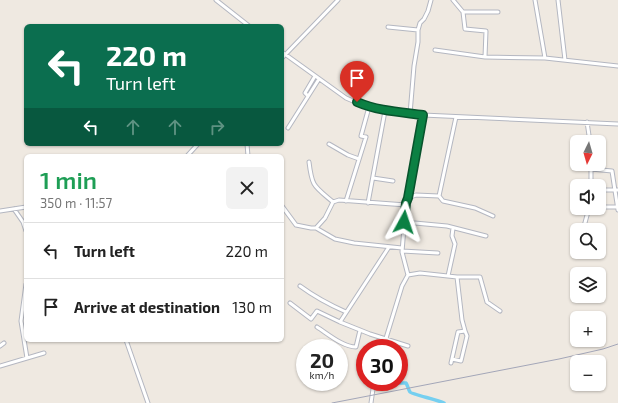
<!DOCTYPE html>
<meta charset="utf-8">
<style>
:root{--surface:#fff;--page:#f2f2f2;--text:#222;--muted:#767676;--line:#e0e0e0}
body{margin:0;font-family:"Exo 2",sans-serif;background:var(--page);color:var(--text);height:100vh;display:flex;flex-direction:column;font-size:15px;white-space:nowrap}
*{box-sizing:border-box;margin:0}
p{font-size:13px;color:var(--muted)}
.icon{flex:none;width:22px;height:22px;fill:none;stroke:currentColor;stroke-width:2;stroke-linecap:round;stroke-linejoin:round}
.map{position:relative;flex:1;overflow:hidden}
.panel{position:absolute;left:24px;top:154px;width:260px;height:188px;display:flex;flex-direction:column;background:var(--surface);border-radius:6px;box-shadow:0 1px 3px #0004}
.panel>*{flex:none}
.banner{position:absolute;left:24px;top:24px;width:260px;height:122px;border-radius:6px;box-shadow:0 1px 3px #0004;background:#0b6e4f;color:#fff;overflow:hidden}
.needle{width:26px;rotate:185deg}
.fabs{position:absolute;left:570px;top:135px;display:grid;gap:8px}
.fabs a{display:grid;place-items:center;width:36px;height:36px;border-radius:6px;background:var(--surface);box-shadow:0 1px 3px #0004;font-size:20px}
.speed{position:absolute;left:296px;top:339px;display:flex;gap:8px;font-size:20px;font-weight:700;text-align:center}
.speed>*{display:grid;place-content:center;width:52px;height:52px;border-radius:50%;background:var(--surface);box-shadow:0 1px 3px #0004;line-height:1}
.speed small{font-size:10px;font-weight:400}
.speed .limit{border:6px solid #d22;background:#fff;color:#111}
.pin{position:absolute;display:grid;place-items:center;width:34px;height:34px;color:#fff;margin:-41px -17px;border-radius:50% 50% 50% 0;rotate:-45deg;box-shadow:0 0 4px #0007}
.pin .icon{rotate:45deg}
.me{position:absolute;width:44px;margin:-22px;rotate:5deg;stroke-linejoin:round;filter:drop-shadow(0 0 3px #0008)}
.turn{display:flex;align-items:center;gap:14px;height:84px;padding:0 16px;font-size:18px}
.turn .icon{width:52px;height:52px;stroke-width:2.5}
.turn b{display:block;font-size:28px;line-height:34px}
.lanes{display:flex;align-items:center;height:38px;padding:0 16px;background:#0003;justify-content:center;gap:20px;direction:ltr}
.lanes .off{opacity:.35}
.round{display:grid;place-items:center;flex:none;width:42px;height:42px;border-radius:6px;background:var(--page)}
.headline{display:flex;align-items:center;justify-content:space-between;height:68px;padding:0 16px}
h1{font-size:24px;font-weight:600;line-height:30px;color:#1e9e55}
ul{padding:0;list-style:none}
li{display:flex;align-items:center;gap:12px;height:56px;padding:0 16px;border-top:1px solid var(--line)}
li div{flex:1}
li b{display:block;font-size:15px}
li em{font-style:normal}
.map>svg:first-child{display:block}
</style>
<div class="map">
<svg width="618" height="403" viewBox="0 0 618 403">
<rect width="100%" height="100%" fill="#efe9e1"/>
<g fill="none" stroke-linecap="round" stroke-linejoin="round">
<!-- canal -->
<path stroke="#75cff0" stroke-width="3.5" d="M 381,386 L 398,383 L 406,383 C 408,386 408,389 410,392 C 411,394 438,400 444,403"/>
<!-- minor casing -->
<g stroke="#b4b7c1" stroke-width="5">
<path id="minor" d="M 216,0 L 249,26
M 453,0 L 463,12 L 465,29 L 486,31 L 485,57
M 535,0 L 545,58
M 558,0 L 565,60
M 463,12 L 498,12
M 388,27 L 418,30
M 435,50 L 485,57 L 545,58 L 618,66
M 282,52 L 346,98 L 367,107 L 385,111 L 423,115 L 618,124
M 282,58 L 338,0
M 308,96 L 305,93 L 315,76
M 410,114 L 414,66 L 418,42 L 418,30 L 420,23 L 424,19 L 428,11 L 431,0
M 587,122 L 590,142
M 288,128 L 319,79
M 247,144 L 248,156
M 329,144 L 348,155 L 359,159
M 187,156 L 198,144
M 309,162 C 312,187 314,186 333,202
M 591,164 L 591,186
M 591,169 L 612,171 L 618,210
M 373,178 L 393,181
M 599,190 L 618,190
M 439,196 L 443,201 L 475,208 L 493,216
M 408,198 L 423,115
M 346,201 L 366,137 L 361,136 L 369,107
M 368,203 L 385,111
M 282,206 L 296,225 L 311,228 L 316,228 L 335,239 L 354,243 L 402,248
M 599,207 L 618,207
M 14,209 L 23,222 L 26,231
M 0,211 L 26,207
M 404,222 L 447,226 L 486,236
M 316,228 L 325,218 L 333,202 L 339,200 L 406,205
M 583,230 L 589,208
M 402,251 L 438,253
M 408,275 L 420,273 L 457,277 L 480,277 L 487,302 L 500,311
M 448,276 L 455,244 L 452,236 L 453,228
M 26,284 L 21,321 L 27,358
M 300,286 C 315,297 330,305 346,312
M 290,303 L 311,319 L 317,311 L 340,322 L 389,247
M 340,322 L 370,334 L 408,346
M 317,327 C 328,334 343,347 356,347 L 360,330
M 126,340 L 148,403
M 0,346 L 4,343
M 383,348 L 402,286 L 408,275 L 402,252 L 406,203 L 408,198 L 416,195 L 439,196 L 456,117
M 452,359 L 461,361 L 467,336 L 465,331
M 451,363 L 458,332 L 465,331 L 462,320 L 457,277
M 0,366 L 44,353
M 371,403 L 374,382"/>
</g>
<!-- minor -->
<use href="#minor" stroke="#fff" stroke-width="3"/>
<!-- rail -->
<path stroke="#a3a6b8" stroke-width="1" d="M 332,403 L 559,359 L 603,349 L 618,344"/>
</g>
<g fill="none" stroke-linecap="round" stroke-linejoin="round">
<!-- route casing -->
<g stroke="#07532c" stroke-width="10">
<path id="route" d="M 357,102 C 378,111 400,112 423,115 L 408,198 L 406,203 L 404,222"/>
</g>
<!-- route -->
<use href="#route" stroke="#0b8043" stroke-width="7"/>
</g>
</svg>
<div class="fabs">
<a><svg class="needle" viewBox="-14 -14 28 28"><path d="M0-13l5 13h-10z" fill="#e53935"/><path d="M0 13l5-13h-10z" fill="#767676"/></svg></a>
<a><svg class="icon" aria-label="sound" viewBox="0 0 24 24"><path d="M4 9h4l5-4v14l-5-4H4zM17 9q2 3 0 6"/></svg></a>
<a><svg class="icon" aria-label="search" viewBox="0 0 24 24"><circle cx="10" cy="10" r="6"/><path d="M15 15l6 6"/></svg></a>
<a><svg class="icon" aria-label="layers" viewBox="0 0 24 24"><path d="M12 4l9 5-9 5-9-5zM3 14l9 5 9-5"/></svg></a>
<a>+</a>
<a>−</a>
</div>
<div class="speed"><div>20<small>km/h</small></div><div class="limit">30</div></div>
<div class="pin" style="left:357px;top:102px;background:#d93025"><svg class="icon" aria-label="arrive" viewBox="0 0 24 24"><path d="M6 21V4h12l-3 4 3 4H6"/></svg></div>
<svg class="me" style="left:404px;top:222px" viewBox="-20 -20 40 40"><path d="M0-17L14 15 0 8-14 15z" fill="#0b8043" stroke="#fff" stroke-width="4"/></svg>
<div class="banner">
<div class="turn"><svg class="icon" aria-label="left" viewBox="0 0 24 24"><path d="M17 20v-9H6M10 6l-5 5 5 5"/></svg><div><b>220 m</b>Turn left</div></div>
<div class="lanes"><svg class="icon" aria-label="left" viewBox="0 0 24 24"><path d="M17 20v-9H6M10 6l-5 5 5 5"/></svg><svg class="icon off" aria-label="ahead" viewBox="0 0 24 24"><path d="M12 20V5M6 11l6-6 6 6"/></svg><svg class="icon off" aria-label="ahead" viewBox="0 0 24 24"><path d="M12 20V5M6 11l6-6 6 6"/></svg><svg class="icon off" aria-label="right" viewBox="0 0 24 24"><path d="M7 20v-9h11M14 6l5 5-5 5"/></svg></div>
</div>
<section class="panel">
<div class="headline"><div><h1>1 min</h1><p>350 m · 11:57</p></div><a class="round"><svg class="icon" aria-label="close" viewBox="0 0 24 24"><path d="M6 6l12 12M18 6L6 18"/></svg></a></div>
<ul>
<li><svg class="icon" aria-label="left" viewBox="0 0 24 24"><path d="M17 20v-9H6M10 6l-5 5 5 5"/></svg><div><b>Turn left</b></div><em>220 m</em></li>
<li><svg class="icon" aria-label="arrive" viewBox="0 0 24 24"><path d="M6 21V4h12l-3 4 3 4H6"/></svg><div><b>Arrive at destination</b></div><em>130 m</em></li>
</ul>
</section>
</div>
